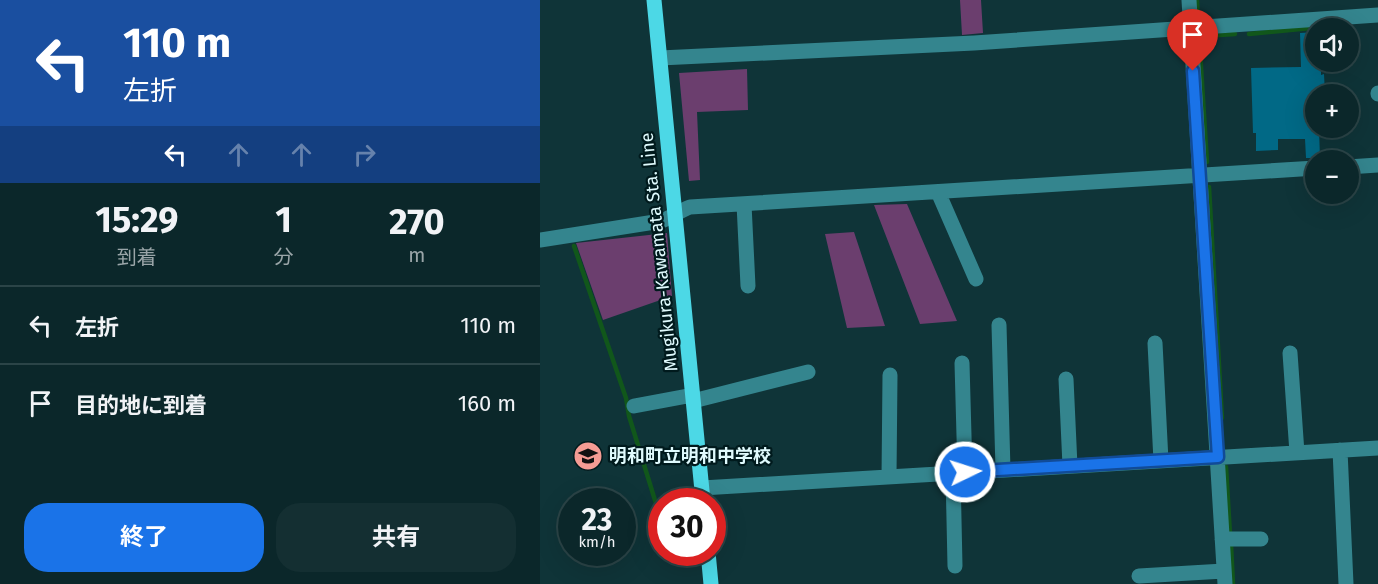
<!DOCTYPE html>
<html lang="ja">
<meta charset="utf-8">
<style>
:root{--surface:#0b272a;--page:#142f32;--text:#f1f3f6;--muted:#9aa5a8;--line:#2b4447;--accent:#1a73e8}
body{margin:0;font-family:"Fira Sans","Noto Sans JP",sans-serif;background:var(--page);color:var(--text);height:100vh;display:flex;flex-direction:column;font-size:22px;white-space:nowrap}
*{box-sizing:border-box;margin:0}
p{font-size:20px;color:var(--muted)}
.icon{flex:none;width:33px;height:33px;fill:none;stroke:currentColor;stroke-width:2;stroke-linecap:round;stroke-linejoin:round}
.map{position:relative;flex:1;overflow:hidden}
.details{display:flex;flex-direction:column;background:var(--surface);width:540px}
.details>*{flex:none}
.guide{background:#1a4fa0;color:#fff;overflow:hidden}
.fabs{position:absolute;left:765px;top:18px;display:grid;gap:12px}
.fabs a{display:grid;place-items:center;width:54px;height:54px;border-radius:50%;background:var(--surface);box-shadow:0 6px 24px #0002,0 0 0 2px var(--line);font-size:30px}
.speed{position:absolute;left:18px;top:488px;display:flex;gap:12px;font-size:30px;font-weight:700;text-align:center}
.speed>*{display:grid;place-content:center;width:78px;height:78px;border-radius:50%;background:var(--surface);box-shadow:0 6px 24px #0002,0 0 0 2px var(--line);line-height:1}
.speed small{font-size:15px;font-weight:400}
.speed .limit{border:9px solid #d22;background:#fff;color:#111}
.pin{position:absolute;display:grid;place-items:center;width:51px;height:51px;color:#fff;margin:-62px -26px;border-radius:50% 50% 50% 0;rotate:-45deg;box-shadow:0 0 6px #0007}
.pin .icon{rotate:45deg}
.me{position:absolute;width:66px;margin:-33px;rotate:86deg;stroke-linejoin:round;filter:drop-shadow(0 0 4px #0008)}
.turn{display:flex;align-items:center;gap:21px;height:126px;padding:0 24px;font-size:27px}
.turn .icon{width:78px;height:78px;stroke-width:2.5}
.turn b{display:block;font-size:42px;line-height:51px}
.lanes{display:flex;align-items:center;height:57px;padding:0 24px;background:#0003;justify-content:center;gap:30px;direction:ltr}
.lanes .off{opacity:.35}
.eta{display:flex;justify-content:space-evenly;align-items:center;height:102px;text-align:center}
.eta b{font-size:36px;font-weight:700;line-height:42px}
.button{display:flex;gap:12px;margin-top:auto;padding:12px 24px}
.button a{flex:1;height:69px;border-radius:24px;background:var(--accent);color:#fff;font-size:24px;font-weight:700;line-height:69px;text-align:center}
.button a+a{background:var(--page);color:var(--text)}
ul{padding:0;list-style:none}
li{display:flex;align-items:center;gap:18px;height:78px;padding:0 24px;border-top:2px solid var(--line)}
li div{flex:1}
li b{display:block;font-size:22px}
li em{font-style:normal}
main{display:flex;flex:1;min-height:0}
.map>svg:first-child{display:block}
</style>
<main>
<section class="details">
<div class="guide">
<div class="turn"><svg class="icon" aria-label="left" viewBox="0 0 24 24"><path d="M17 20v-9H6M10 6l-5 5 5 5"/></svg><div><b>110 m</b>左折</div></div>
<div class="lanes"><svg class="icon" aria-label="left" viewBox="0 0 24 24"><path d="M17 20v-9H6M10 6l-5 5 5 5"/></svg><svg class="icon off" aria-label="ahead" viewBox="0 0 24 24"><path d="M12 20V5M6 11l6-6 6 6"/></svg><svg class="icon off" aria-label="ahead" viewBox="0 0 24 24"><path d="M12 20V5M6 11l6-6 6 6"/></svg><svg class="icon off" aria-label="right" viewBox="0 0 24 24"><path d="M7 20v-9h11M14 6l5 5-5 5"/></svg></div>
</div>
<div class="eta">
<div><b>15:29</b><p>到着</p></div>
<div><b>1</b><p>分</p></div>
<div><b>270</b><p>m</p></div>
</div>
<ul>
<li><svg class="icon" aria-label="left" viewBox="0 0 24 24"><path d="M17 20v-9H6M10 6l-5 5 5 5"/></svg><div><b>左折</b></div><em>110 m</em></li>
<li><svg class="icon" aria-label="arrive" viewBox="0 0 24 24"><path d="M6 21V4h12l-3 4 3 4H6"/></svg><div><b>目的地に到着</b></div><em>160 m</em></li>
</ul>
<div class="button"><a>終了</a><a>共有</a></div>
</section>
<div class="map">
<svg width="838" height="584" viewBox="0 0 838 584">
<rect width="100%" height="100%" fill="#0f3438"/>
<!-- green -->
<path fill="#6b3e6e" d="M 420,0 L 441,0 L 443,33 L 422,35 Z
M 207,69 L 208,110 L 157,112 L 160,180 L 149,181 L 139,73 Z
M 367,204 L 417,321 L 380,324 L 334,205 Z
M 314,232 L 345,326 L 307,328 L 285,234 Z
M 127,233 L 132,296 L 63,320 L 36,243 Z"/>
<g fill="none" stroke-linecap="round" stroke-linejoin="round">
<!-- stream -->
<path stroke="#11571b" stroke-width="4.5" d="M 657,0 L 658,19
M 709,34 L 771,28
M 659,35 L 667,162
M 664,36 L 695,34
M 669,187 L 682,418
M 34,246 L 86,398 L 89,416 L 122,523
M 686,467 L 690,534
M 691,544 L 693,584
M 130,552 L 132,558"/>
</g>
<!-- building -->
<path fill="#016986" d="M 776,32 L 776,62 L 781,62 L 781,75 L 784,74 L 785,94 L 776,94 L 776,128 L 779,128 L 780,158 L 766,158 L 765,139 L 738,139 L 738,150 L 716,151 L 716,133 L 713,133 L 711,68 L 761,67 L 760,33 Z"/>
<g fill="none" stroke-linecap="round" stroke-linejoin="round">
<!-- minor -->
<path stroke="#34858e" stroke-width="15" d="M 649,0 L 685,584
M 120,58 L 434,43 L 838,15
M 838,93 L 838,94
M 808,167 L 838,165
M 398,192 L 436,279
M 204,204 L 208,286
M 0,240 L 121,221 C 131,218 139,211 150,207 L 776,168
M 459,325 L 463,470
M 615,343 L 621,461
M 750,353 L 757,453
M 422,363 L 425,472
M 526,379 L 530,466
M 153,401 L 268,372
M 94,406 L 153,395
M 800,450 L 806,584
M 413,473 L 415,566
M 349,477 L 350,375
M 162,488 L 838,448
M 682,539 L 721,539
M 599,576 L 684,571"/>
<!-- major -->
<path stroke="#4cd8e6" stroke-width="15" d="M 114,0 L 163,501
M 168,552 L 171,584"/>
</g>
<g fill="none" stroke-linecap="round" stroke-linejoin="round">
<!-- route casing -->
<g stroke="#114b97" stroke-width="15">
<path id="route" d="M 425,472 L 678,457 L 653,71"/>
</g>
<!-- route -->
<use href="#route" stroke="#1a73e8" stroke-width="10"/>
</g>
<!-- icons -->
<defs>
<g id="school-disc" transform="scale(1.5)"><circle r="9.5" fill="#f59c94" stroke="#001a1d"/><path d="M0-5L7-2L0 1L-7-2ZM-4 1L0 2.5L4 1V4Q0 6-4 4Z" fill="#111"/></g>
</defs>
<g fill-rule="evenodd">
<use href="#school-disc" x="48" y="456"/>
</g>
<g text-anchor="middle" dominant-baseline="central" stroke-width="4.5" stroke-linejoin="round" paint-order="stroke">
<!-- street labels -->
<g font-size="18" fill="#e0fbfe" stroke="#001a1d">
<text transform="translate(119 252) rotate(-96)">Mugikura-Kawamata Sta. Line</text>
</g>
<!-- poi labels -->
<g font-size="18" font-weight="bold" fill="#e0fbfe" stroke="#001a1d" text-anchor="start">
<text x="69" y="456">明和町立明和中学校</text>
</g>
</g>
</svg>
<div class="fabs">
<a><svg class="icon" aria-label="sound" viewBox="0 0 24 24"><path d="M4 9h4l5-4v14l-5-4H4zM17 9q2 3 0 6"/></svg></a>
<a>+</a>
<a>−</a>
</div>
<div class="speed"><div>23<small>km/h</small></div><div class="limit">30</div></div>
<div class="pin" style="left:653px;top:71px;background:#d93025"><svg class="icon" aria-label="arrive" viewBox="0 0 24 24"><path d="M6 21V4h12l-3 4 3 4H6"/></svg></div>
<svg class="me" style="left:425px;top:472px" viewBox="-20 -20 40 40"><circle r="17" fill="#1a73e8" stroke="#fff" stroke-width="3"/><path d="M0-11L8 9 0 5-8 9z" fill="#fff"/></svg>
</div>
</main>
